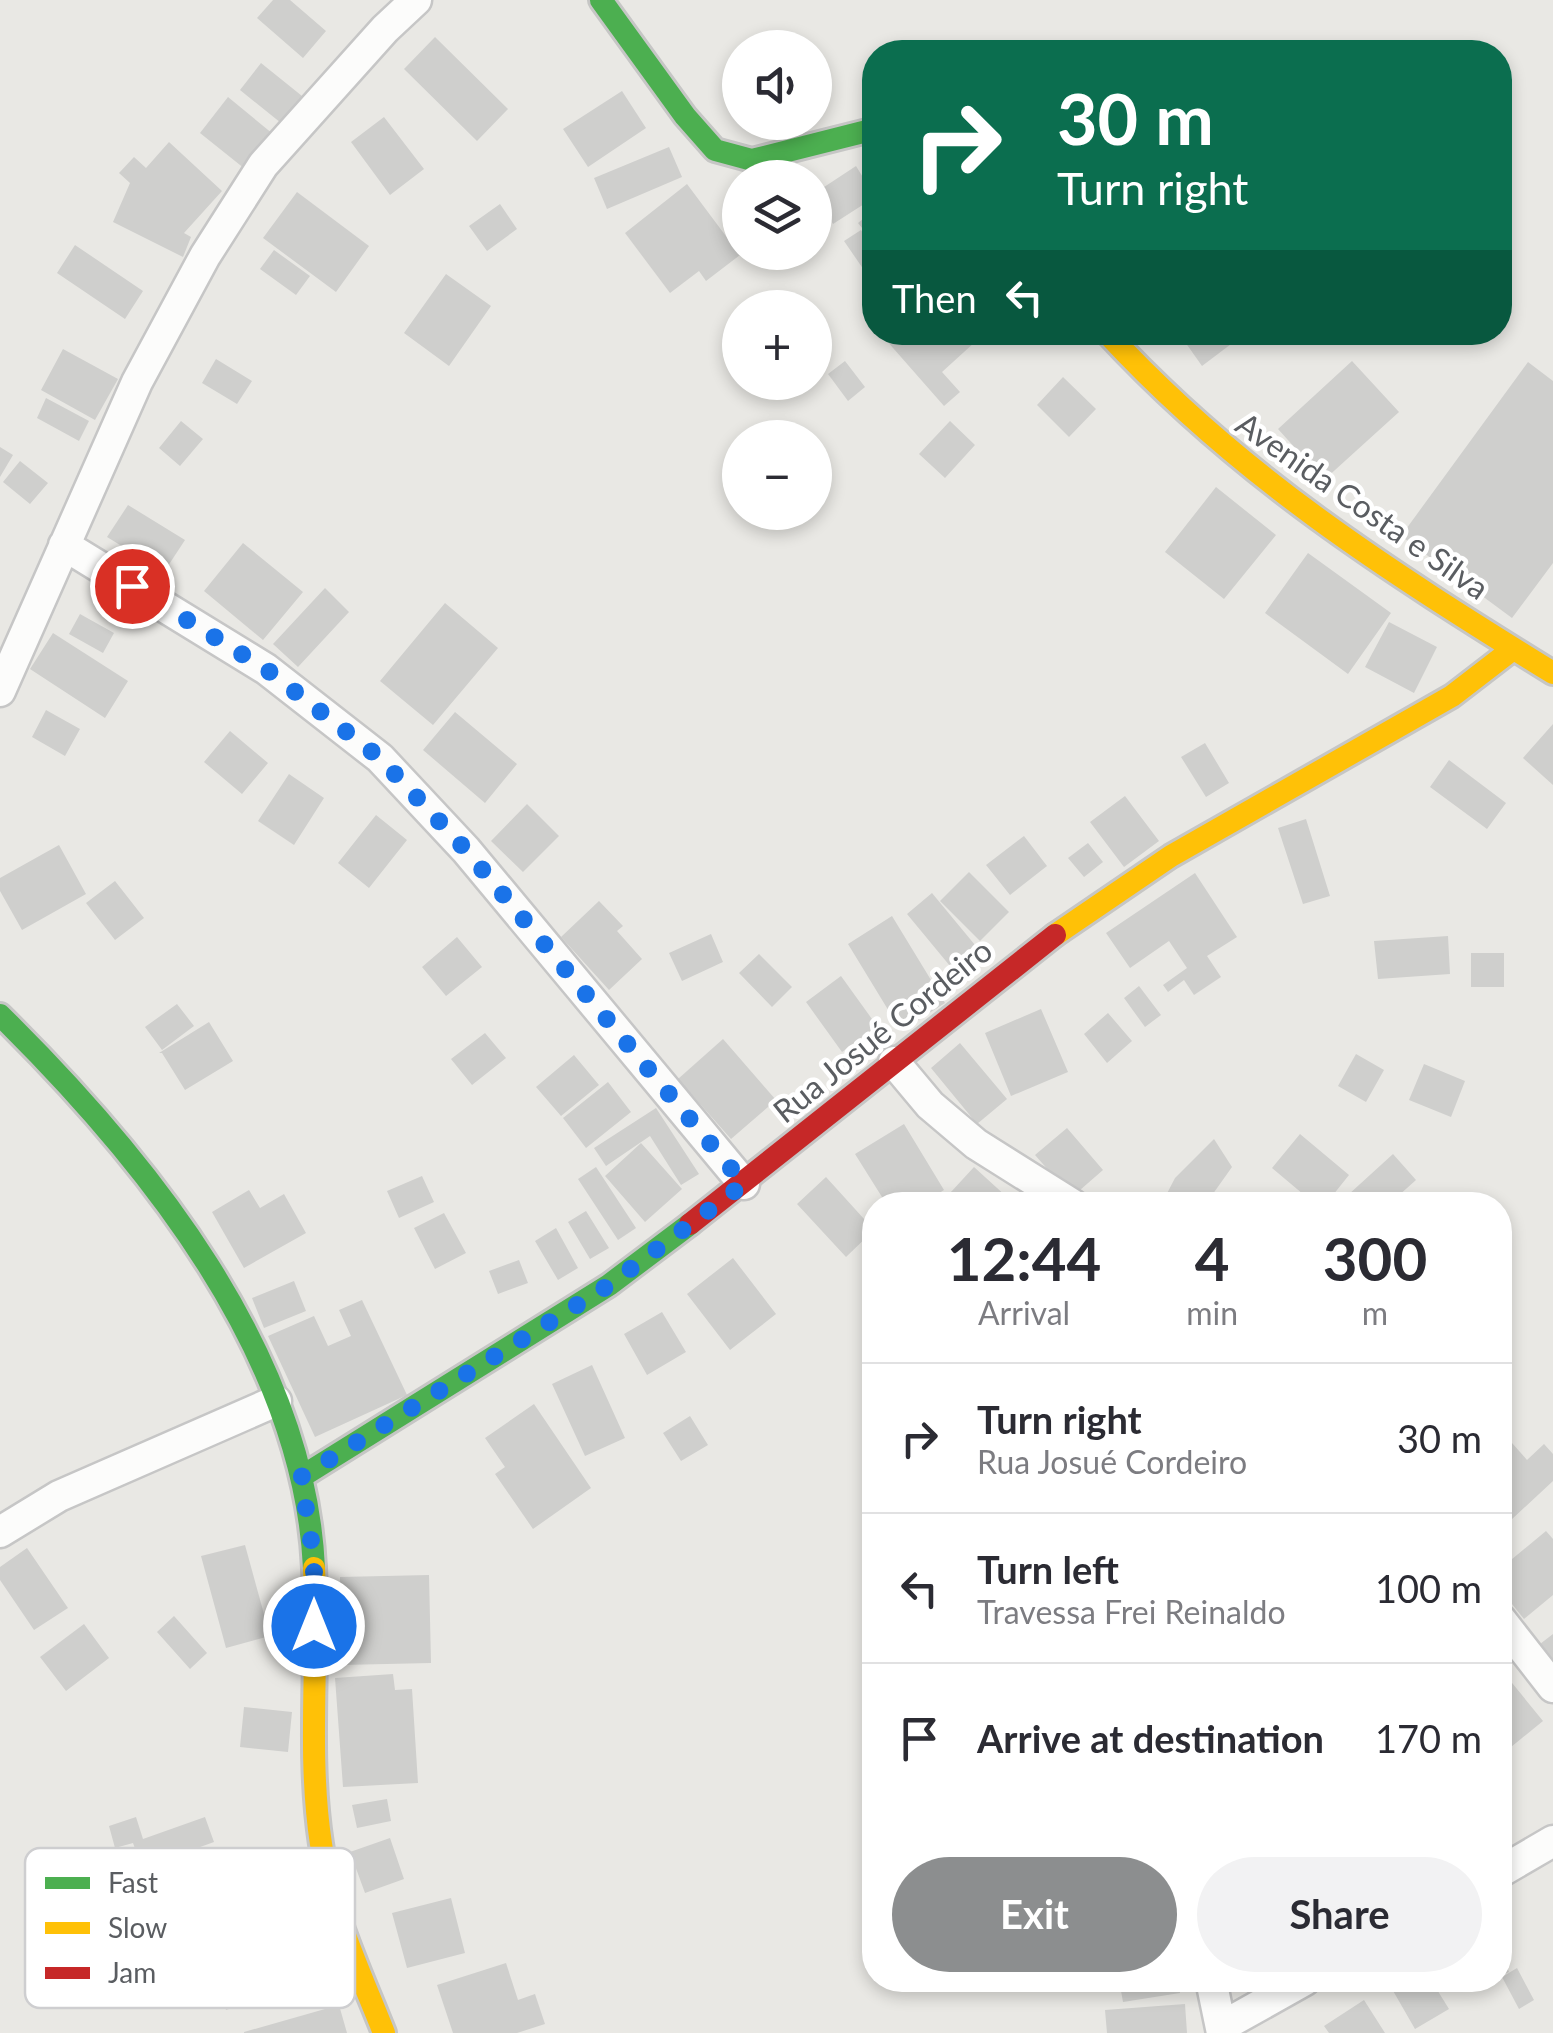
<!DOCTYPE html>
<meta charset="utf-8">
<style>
:root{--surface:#fff;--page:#f2f2f3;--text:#2b2b33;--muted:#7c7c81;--line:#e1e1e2;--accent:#8c8e8f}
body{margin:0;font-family:Lato,sans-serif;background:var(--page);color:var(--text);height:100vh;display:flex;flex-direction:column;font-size:38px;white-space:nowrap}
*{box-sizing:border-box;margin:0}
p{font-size:32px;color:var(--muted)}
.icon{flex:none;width:55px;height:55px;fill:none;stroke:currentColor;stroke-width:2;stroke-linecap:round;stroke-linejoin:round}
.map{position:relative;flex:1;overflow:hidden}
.side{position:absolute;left:862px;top:1192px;width:650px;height:800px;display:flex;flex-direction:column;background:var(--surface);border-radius:40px;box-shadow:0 5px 15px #0003}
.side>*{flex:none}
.guide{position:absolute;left:862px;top:40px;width:650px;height:305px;border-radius:40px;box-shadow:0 5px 15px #0003;background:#0b6e4f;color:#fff;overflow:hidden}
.buttons{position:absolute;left:722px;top:30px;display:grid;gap:20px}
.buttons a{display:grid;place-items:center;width:110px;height:110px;border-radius:50%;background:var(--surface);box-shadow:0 5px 15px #0003;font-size:50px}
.pin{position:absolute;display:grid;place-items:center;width:85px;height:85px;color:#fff;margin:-42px;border:5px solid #fff;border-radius:50%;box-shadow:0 2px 10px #0007}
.me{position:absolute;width:110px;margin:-55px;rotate:0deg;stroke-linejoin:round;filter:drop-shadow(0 0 8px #0008)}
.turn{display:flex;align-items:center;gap:35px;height:210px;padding:0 30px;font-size:45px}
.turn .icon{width:130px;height:130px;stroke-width:2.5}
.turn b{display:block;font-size:70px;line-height:85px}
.then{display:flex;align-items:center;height:95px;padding:0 30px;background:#0003;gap:20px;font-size:38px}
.eta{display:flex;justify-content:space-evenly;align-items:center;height:170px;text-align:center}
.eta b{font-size:60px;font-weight:700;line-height:70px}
.cta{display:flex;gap:20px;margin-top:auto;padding:20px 30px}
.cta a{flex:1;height:115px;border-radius:60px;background:var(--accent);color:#fff;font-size:40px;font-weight:700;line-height:115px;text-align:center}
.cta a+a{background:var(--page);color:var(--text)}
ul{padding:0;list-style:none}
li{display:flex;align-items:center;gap:30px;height:150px;padding:0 30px;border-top:2px solid var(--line)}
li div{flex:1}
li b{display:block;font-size:38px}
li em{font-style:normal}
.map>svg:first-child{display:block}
</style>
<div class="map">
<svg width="1553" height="2033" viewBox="0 0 1553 2033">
<rect width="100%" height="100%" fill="#e9e8e4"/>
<!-- building -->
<path fill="#cfcfcd" d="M 273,0 L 290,0 L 326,31 L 303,58 L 257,18 Z
M 435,37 L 508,109 L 477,141 L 404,69 Z
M 261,63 L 302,96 L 281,123 L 240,90 Z
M 622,91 L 646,128 L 588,167 L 563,129 Z
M 228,97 L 273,134 L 245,169 L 200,133 Z
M 384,117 L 424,169 L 390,195 L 351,142 Z
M 169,142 L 222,191 L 184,233 L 191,237 L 183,257 L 113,222 L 130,183 L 119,173 L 134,157 L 146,168 Z
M 669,147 L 682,177 L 607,209 L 594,178 Z
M 856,166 L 875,197 L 833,224 L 815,193 Z
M 687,184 L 740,255 L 706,281 L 699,271 L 670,293 L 625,233 Z
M 297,192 L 369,246 L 336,292 L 263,238 Z
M 500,204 L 517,229 L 487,251 L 469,226 Z
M 875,209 L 875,244 L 858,223 Z
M 815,211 L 826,238 L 815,243 Z
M 861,230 L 875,251 L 875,267 L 866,273 L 844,241 Z
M 75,245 L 143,291 L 125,319 L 57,273 Z
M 274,250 L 310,276 L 296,295 L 260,269 Z
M 446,274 L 491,306 L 449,366 L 404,333 Z
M 879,332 L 986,332 L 942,372 L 960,392 L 944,406 Z
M 1178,332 L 1247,332 L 1202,366 Z
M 63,349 L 118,379 L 95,420 L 41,390 Z
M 216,359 L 252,381 L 237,404 L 202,383 Z
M 845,361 L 865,387 L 848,401 L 828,374 Z
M 1352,361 L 1399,412 L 1324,480 L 1278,429 Z
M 1528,362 L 1553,381 L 1553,563 L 1512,618 L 1401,536 Z
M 1063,377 L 1096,409 L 1069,437 L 1037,405 Z
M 46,398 L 89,421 L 79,441 L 37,418 Z
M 181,421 L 203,439 L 180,466 L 159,448 Z
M 950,421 L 975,445 L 945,478 L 919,454 Z
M 0,447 L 13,455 L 0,477 Z
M 20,461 L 48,483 L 30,504 L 3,482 Z
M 1216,487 L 1276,535 L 1224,599 L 1165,552 Z
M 128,505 L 185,540 L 164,572 L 107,537 Z
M 243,543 L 303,592 L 263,640 L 204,591 Z
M 1308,553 L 1391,613 L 1348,674 L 1265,613 Z
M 325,588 L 349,612 L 298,667 L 273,644 Z
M 445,603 L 498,648 L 433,725 L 380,681 Z
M 80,614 L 114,633 L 103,653 L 69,634 Z
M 1389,622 L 1437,647 L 1414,693 L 1365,667 Z
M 53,633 L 128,681 L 105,718 L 30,669 Z
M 46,710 L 80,729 L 65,756 L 32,737 Z
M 455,712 L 517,764 L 485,803 L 423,750 Z
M 1553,724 L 1553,785 L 1523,758 Z
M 230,731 L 268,763 L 242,794 L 204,762 Z
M 1205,743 L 1229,783 L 1206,797 L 1181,757 Z
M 1449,760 L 1506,803 L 1487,829 L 1430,787 Z
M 289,774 L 324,798 L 294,845 L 258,821 Z
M 1125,796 L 1159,841 L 1124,867 L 1090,822 Z
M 527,804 L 559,836 L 523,872 L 491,841 Z
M 376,815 L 407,840 L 369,888 L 338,863 Z
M 1306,819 L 1330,896 L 1303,904 L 1278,828 Z
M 1024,836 L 1047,866 L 1010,895 L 986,865 Z
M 1088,843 L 1103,862 L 1084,877 L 1068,858 Z
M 59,845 L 86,894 L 22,930 L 0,891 L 0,878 Z
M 969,872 L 1009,912 L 980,941 L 940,901 Z
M 1195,873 L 1237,937 L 1207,956 L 1221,977 L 1194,995 L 1184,980 L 1168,992 L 1163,985 L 1187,968 L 1169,941 L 1130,968 L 1106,933 Z
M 115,881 L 144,918 L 115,940 L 86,903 Z
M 932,893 L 975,945 L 950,966 L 907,914 Z
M 599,901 L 623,926 L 617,931 L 642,959 L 609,990 L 561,937 Z
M 892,916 L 945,1003 L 901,1031 L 848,944 Z
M 711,934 L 723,962 L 682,981 L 669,953 Z
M 1448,936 L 1450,974 L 1378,979 L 1374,941 Z
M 457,937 L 482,967 L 446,996 L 422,967 Z
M 1471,953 L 1504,953 L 1504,987 L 1471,987 Z
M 759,954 L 792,987 L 772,1007 L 739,973 Z
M 841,976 L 877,1026 L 842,1052 L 806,1002 Z
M 1139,986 L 1161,1015 L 1145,1027 L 1124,998 Z
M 177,1004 L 194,1026 L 162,1050 L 145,1027 Z
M 1041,1009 L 1068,1072 L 1011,1096 L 985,1033 Z
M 1108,1013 L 1132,1041 L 1107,1063 L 1084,1034 Z
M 209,1022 L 233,1061 L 185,1090 L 162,1053 L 159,1053 Z
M 485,1033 L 506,1058 L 472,1085 L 451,1059 Z
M 723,1039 L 776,1100 L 731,1139 L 678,1079 Z
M 960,1043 L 1007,1099 L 977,1124 L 931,1068 Z
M 1356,1054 L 1384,1070 L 1366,1102 L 1338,1086 Z
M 574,1055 L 599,1085 L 561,1116 L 536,1087 Z
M 1424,1064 L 1465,1081 L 1451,1117 L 1409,1100 Z
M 608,1082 L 631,1112 L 586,1148 L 563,1118 Z
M 656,1108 L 699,1174 L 681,1185 L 650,1136 L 606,1166 L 594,1148 Z
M 904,1124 L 944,1190 L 920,1205 L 887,1205 L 855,1154 Z
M 1067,1128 L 1103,1170 L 1072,1197 L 1035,1155 Z
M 1300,1134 L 1349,1175 L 1325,1205 L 1316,1205 L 1272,1168 Z
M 1214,1139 L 1232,1167 L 1205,1205 L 1161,1205 L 1175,1178 Z
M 641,1143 L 682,1189 L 645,1222 L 605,1176 Z
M 1393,1154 L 1416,1180 L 1388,1205 L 1337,1205 Z
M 596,1167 L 636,1228 L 618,1240 L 578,1179 Z
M 974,1167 L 1008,1198 L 1001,1205 L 939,1205 Z
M 422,1176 L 434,1202 L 399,1218 L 387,1191 Z
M 826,1177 L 874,1230 L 846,1257 L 797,1204 Z
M 249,1190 L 260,1208 L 284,1194 L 306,1233 L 244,1268 L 212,1212 Z
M 586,1211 L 609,1248 L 590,1259 L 568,1222 Z
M 444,1213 L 466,1253 L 435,1269 L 414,1228 Z
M 556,1228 L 578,1268 L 558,1280 L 535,1241 Z
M 733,1258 L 776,1314 L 730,1350 L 687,1294 Z
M 519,1260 L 528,1283 L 498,1294 L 489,1271 Z
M 294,1281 L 306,1311 L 264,1328 L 252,1298 Z
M 362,1300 L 407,1395 L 315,1437 L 268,1336 L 314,1316 L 328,1346 L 351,1336 L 339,1310 Z
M 662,1312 L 686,1352 L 647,1375 L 624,1334 Z
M 592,1365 L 625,1438 L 585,1456 L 552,1384 Z
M 534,1404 L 591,1488 L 533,1529 L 495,1474 L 505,1467 L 485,1438 Z
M 690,1416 L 708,1445 L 681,1461 L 663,1433 Z
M 1504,1434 L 1527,1460 L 1544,1444 L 1553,1454 L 1553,1481 L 1511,1520 L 1500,1508 L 1500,1438 Z
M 1546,1531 L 1553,1539 L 1553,1595 L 1524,1619 L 1500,1589 L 1500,1569 Z
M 245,1545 L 270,1636 L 226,1648 L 201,1556 Z
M 27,1548 L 68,1608 L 34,1630 L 0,1580 L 0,1567 Z
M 429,1575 L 431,1663 L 342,1665 L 340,1577 Z
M 174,1616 L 207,1653 L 190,1669 L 157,1632 Z
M 84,1624 L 109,1658 L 66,1691 L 40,1657 Z
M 1553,1634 L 1553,1662 L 1540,1644 Z
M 393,1674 L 395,1690 L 412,1689 L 418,1783 L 343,1787 L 335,1678 Z
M 1508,1678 L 1543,1721 L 1500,1756 L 1500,1684 Z
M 244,1707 L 292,1712 L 288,1752 L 240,1747 Z
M 387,1799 L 391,1821 L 357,1828 L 352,1805 Z
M 136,1817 L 143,1839 L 205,1817 L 214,1842 L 142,1868 L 133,1843 L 115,1848 L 109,1826 Z
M 390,1838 L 404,1879 L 365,1893 L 350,1852 Z
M 451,1898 L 465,1953 L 407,1968 L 392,1913 Z
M 295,1935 L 311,1982 L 226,2010 L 211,1963 Z
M 1500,1951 L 1509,1972 L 1500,1976 Z
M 506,1963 L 518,2000 L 535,1994 L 545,2024 L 517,2033 L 453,2033 L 437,1985 Z
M 1517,1968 L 1534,2000 L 1519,2009 L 1502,1977 Z
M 902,1980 L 929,1980 L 907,1990 Z
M 1119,1980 L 1178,1980 L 1180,1993 L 1123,2002 Z
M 1406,1980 L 1431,1980 L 1449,2009 L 1415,2029 L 1392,1989 Z
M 1364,2000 L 1385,2033 L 1329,2033 L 1324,2026 Z
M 1185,2004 L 1187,2033 L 1107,2033 L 1105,2010 Z
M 339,2005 L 347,2033 L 244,2033 L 244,2032 Z"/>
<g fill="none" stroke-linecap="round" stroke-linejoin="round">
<!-- street casing -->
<g stroke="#c6c6c6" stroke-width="35">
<path id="street" d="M 64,545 L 266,669 L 380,758 L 466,850 L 744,1184
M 0,691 L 137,382 L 205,256 L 263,165 L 385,29 L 416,0
M 894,1062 L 930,1105 L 976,1144 L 1073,1205
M 0,1532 L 59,1496 L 276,1401
M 1500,1619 L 1553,1687
M 1500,1872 L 1553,1841
M 1211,1980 L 1222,2033
M 1221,2027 L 1305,1980"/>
</g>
<!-- fast casing -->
<g stroke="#c6c6c5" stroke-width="28">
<path id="fast" d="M 601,0 L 685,116 L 715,150 L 752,160 L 875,129
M 0,1015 C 146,1159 304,1353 314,1568
M 301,1477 L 609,1285 L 690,1224"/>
</g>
<!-- slow casing -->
<g stroke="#c6c6c5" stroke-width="28">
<path id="slow" d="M 1106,332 C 1240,477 1387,570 1553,673
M 1055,935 L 1171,856 L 1452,696 L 1513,649
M 314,1568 C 319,1660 307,1753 321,1844 C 330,1910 360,1972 384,2033"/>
</g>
<!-- jam casing -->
<g stroke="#c6c6c5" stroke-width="28">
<path id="jam" d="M 690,1224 L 1055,935"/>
</g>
<!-- street -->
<use href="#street" stroke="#fcfcfb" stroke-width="30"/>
<!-- fast -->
<use href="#fast" stroke="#4caf50" stroke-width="22"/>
<!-- slow -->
<use href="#slow" stroke="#ffc107" stroke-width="22"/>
<!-- jam -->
<use href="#jam" stroke="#c62828" stroke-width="22"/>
</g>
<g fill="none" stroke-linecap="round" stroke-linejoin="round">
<!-- route -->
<path stroke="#1a73e8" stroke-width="18" stroke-dasharray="0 32.4" d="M 132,586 L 266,669 L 380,758 L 466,850 L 744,1184 L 609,1285 L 301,1477 L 314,1559 L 314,1626"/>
</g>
<g text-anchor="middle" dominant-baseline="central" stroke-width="9" stroke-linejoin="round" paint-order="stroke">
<!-- street labels -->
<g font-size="32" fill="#5a5d61" stroke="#fff">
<text transform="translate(1363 505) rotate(35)">Avenida Costa e Silva</text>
<text transform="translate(882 1030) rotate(-39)">Rua Josué Cordeiro</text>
</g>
</g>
<!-- legend -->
<rect x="25" y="1848" width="330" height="160" rx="15" fill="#fff" stroke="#ceced0" stroke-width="2.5"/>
<rect x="45" y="1877" width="45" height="12" fill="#4caf50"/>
<rect x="45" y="1922" width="45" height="12" fill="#ffc107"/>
<rect x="45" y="1967" width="45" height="12" fill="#c62828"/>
<g font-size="28" fill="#5a5d61">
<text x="108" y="1893">Fast</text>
<text x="108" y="1938">Slow</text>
<text x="108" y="1983">Jam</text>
</g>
</svg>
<div class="buttons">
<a><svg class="icon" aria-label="sound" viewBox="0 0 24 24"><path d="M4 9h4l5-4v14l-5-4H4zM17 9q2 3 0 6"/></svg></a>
<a><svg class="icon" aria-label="layers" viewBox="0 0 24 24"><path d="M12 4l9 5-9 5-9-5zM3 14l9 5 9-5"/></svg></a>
<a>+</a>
<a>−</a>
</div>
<div class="pin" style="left:132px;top:586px;background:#d93025"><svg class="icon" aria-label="arrive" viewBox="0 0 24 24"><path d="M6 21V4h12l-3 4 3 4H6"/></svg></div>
<svg class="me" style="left:314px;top:1626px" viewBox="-20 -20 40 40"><circle r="17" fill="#1a73e8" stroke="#fff" stroke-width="3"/><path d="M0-11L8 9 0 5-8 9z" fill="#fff"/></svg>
<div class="guide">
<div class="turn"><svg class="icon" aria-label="right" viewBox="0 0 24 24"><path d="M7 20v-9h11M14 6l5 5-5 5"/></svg><div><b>30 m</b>Turn right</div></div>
<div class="then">Then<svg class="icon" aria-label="left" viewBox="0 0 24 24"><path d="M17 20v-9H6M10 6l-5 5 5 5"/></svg></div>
</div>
<section class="side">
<div class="eta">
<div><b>12:44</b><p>Arrival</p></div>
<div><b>4</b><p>min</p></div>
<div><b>300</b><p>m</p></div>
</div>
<ul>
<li><svg class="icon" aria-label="right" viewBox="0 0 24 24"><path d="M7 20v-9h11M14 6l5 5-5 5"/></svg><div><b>Turn right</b><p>Rua Josué Cordeiro</p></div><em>30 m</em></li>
<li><svg class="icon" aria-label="left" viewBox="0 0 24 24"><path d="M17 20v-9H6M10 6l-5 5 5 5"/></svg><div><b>Turn left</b><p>Travessa Frei Reinaldo</p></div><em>100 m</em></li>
<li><svg class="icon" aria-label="arrive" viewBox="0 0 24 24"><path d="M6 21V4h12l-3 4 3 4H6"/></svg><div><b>Arrive at destination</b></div><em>170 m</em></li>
</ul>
<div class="cta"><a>Exit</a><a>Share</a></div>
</section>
</div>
